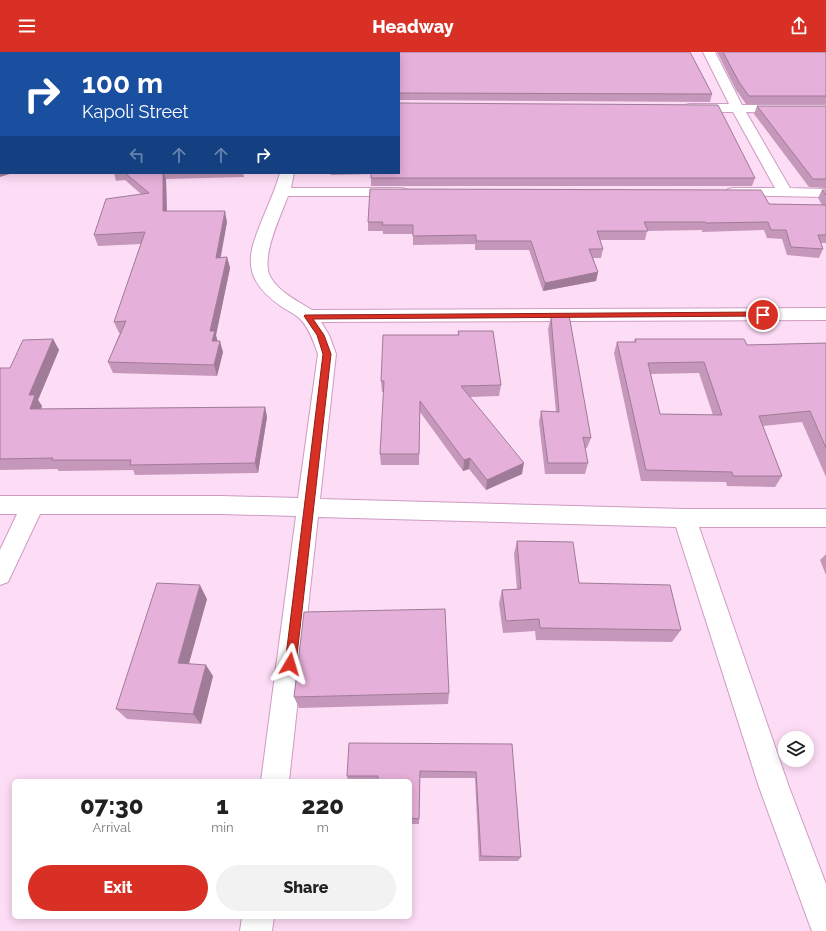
<!DOCTYPE html>
<style>
:root{--surface:#fff;--page:#f2f2f2;--text:#222;--muted:#767676;--accent:#d93025}
body{margin:0;font-family:Raleway,sans-serif;background:var(--page);color:var(--text);height:100vh;display:flex;flex-direction:column;font-size:15px;white-space:nowrap}
*{box-sizing:border-box;margin:0}
p{font-size:13px;color:var(--muted)}
.icon{flex:none;width:22px;height:22px;fill:none;stroke:currentColor;stroke-width:2;stroke-linecap:round;stroke-linejoin:round}
.map{position:relative;flex:1;overflow:hidden}
.details{position:absolute;left:12px;top:727px;width:400px;height:140px;display:flex;flex-direction:column;background:var(--surface);border-radius:6px;box-shadow:0 2px 10px #0003}
.details>*{flex:none}
.banner{position:absolute;left:0px;top:0px;width:400px;height:122px;box-shadow:0 2px 10px #0003;background:#1a4fa0;color:#fff;overflow:hidden}
.buttons{position:absolute;left:778px;top:679px;display:grid;gap:8px}
.buttons a{display:grid;place-items:center;width:36px;height:36px;border-radius:50%;background:var(--surface);box-shadow:0 2px 10px #0003;font-size:20px}
.pin{position:absolute;display:grid;place-items:center;width:34px;height:34px;color:#fff;margin:-17px;border:2px solid #fff;border-radius:50%;box-shadow:0 1px 4px #0007}
.me{position:absolute;width:44px;margin:-22px;rotate:7deg;stroke-linejoin:round;filter:drop-shadow(0 0 3px #0008)}
.turn{display:flex;align-items:center;gap:14px;height:84px;padding:0 16px;font-size:18px}
.turn .icon{width:52px;height:52px;stroke-width:2.5}
.turn b{display:block;font-size:28px;line-height:34px}
.lanes{display:flex;align-items:center;height:38px;padding:0 16px;background:#0003;justify-content:center;gap:20px;direction:ltr}
.lanes .off{opacity:.35}
.eta{display:flex;justify-content:space-evenly;align-items:center;height:68px;text-align:center}
.eta b{font-size:24px;font-weight:800;line-height:28px}
.button{display:flex;gap:8px;margin-top:auto;padding:8px 16px}
.button a{flex:1;height:46px;border-radius:24px;background:var(--accent);color:#fff;font-size:16px;font-weight:800;line-height:46px;text-align:center}
.button a+a{background:var(--page);color:var(--text)}
header{display:flex;justify-content:space-between;align-items:center;height:52px;padding:0 16px;background:var(--accent);color:#fff;font-size:18px;font-weight:800}
.map>svg:first-child{display:block}
</style>
<header><svg class="icon" aria-label="menu" viewBox="0 0 24 24"><path d="M4 6h16M4 12h16M4 18h16"/></svg>Headway<svg class="icon" aria-label="share" viewBox="0 0 24 24"><path d="M12 15V3M7 8l5-5 5 5M5 13v7h14v-7"/></svg></header>
<div class="map">
<svg width="826" height="879" viewBox="0 0 826 879">
<rect width="100%" height="100%" fill="#fddcf5"/>
<g fill="none" stroke-linecap="round" stroke-linejoin="round">
<!-- minor casing -->
<g stroke="#ce9bc3" stroke-width="2">
<path id="minor" d="M 309,0 L 321,0 L 321,1 L 309,1 Z
M 703,0 L 715,0 L 742,53 L 826,53 L 826,61 L 746,60 L 790,136 L 826,137 L 826,145 L 728,143 L 726,140 L 728,137 L 733,136 L 775,136 L 733,60 L 690,60 L 685,59 L 684,56 L 685,53 L 690,52 L 729,52 Z
M 280,121 L 294,121 L 291,136 L 401,136 L 406,137 L 408,140 L 406,143 L 401,144 L 288,144 C 281,163 259,208 271,226 C 280,241 298,249 312,258 L 826,256 L 826,268 L 321,270 L 329,283 L 336,302 L 320,447 L 684,457 L 826,457 L 826,475 L 699,475 L 789,735 L 826,832 L 826,879 L 812,879 L 810,874 L 759,735 L 676,475 L 318,465 L 289,729 L 261,729 L 296,464 L 222,462 L 40,462 L 8,530 L 0,533 L 0,498 L 17,462 L 0,462 L 0,444 L 222,444 L 298,446 L 318,302 C 314,291 310,278 302,269 C 297,263 288,259 282,255 C 259,239 245,222 253,193 C 260,169 273,146 280,121 Z
M 242,865 L 274,865 L 272,879 L 240,879 Z"/>
</g>
<!-- minor -->
<use href="#minor" fill="#fff" fill-rule="evenodd"/>
</g>
<!-- wall -->
<path fill="#c597bb" fill-rule="evenodd" d="M 717,0 L 826,0 L 826,52 L 746,52 L 736,38 Z
M 399,1 L 712,42 L 710,50 L 399,48 Z
M 757,54 L 826,54 L 826,136 L 809,135 L 754,62 Z
M 114,121 L 243,121 L 244,125 L 166,127 L 167,159 L 227,170 L 221,205 L 227,205 L 230,216 L 216,283 L 217,289 L 223,300 L 217,324 L 113,321 L 108,310 L 120,281 L 119,281 L 114,270 L 141,192 L 98,194 L 94,183 L 141,142 L 125,128 L 116,129 Z
M 330,121 L 399,121 L 755,126 L 752,134 L 371,134 L 371,122 L 331,123 Z
M 822,138 L 826,138 L 826,191 L 821,191 L 823,197 L 819,206 L 787,203 L 782,187 L 767,186 L 764,178 L 702,180 L 702,178 L 647,179 L 645,188 L 600,188 L 603,197 L 601,206 L 593,206 L 598,220 L 596,229 L 543,239 L 529,198 L 475,198 L 475,192 L 413,193 L 413,182 L 383,182 L 383,179 L 368,179 L 368,170 L 769,152 L 822,153 L 818,146 Z
M 551,265 L 591,386 L 587,396 L 585,396 L 588,411 L 585,422 L 545,422 L 539,370 L 541,359 L 556,360 L 548,277 Z
M 458,279 L 501,333 L 499,344 L 469,345 L 522,422 L 486,438 L 469,417 L 463,419 L 420,360 L 419,413 L 381,413 L 380,402 L 384,340 L 382,340 L 381,329 L 458,283 Z
M 53,287 L 59,298 L 38,348 L 42,354 L 41,357 L 265,355 L 267,365 L 258,421 L 135,423 L 133,418 L 59,419 L 57,417 L 0,418 L 0,316 L 10,316 Z
M 635,287 L 747,293 L 826,291 L 826,425 L 802,370 L 763,374 L 782,424 L 775,435 L 727,434 L 726,430 L 641,429 L 614,301 L 617,290 L 634,290 ZM 699,321 L 713,363 L 660,362 L 650,322 Z
M 517,489 L 579,531 L 681,578 L 672,590 L 536,588 L 535,579 L 503,581 L 499,551 L 502,538 L 517,537 L 514,502 Z
M 826,502 L 826,523 L 820,508 Z
M 207,547 L 189,611 L 213,624 L 201,672 L 127,667 L 116,657 Z
M 449,641 L 448,652 L 299,656 L 294,645 Z
M 512,692 L 521,805 L 518,809 L 479,809 L 475,726 L 420,726 L 419,772 L 410,772 L 410,729 L 348,729 L 347,724 Z"/>
<!-- shaded-wall -->
<path fill="#a07b98" d="M 1,112 L 1,121 L 13,121 L 0,125 L 0,113 Z
M 163,121 L 164,121 L 166,127 L 167,170 L 163,159 Z
M 225,159 L 227,170 L 218,217 L 216,206 Z
M 227,205 L 230,216 L 216,283 L 218,291 L 212,289 L 210,279 Z
M 598,220 L 596,229 L 543,239 L 545,231 Z
M 53,287 L 59,298 L 38,348 L 42,354 L 37,368 L 30,357 L 29,343 Z
M 220,289 L 223,300 L 217,324 L 214,313 Z
M 265,355 L 267,365 L 258,421 L 255,411 Z
M 470,406 L 469,417 L 463,419 L 464,408 Z
M 524,411 L 522,422 L 486,438 L 487,428 Z
M 200,533 L 207,547 L 186,622 L 178,611 Z
M 206,613 L 213,624 L 201,672 L 193,662 Z"/>
<!-- building -->
<path fill="#e5b0d9" stroke="#a07b98" fill-rule="evenodd" d="M 0,0 L 279,0 L 279,1 L 1,1 L 1,112 L 0,113 Z
M 339,0 L 690,0 L 712,42 L 399,41 L 399,1 L 338,1 Z
M 723,0 L 826,0 L 826,44 L 749,44 L 739,30 Z
M 399,51 L 718,53 L 755,126 L 371,126 L 371,121 L 399,121 Z
M 757,54 L 826,54 L 826,127 L 813,127 Z
M 125,121 L 163,121 L 163,159 L 225,159 L 216,206 L 227,205 L 210,279 L 215,279 L 212,289 L 220,289 L 214,313 L 108,310 L 126,269 L 114,270 L 145,180 L 94,183 L 106,147 L 149,141 Z
M 370,137 L 761,138 L 769,152 L 826,153 L 826,183 L 818,183 L 823,197 L 791,195 L 786,178 L 771,178 L 768,170 L 706,171 L 705,170 L 644,170 L 648,179 L 597,179 L 603,197 L 589,197 L 598,220 L 545,231 L 531,189 L 476,189 L 476,183 L 413,184 L 413,173 L 382,173 L 383,170 L 368,170 Z
M 822,138 L 826,138 L 826,143 Z
M 569,263 L 591,386 L 583,385 L 588,411 L 548,411 L 541,359 L 559,360 L 551,265 Z
M 458,279 L 493,279 L 501,333 L 461,334 L 524,411 L 487,428 L 470,406 L 464,408 L 420,349 L 419,402 L 380,402 L 384,329 L 381,329 L 383,283 L 459,283 Z
M 53,287 L 29,343 L 35,343 L 30,357 L 265,355 L 255,411 L 130,413 L 131,408 L 52,408 L 53,406 L 0,407 L 0,316 L 10,316 L 23,288 Z
M 635,287 L 744,287 L 747,293 L 826,291 L 826,396 L 810,359 L 759,364 L 782,424 L 733,424 L 732,420 L 646,418 L 617,290 L 636,290 ZM 704,310 L 722,363 L 660,362 L 648,311 Z
M 517,489 L 573,490 L 579,531 L 670,533 L 681,578 L 540,576 L 539,567 L 506,569 L 502,538 L 521,537 Z
M 157,531 L 200,533 L 178,611 L 206,613 L 193,662 L 116,657 Z
M 445,557 L 449,641 L 294,645 L 304,560 Z
M 349,691 L 512,692 L 521,805 L 481,804 L 476,720 L 420,719 L 419,767 L 410,766 L 410,729 L 378,729 L 378,724 L 347,724 Z"/>
<!-- route -->
<path fill="#d93025" stroke="#8d1f18" d="M 763,260 L 766,261 L 766,264 L 313,267 L 324,283 L 331,302 L 296,612 L 294,616 L 290,618 L 286,616 L 285,612 L 323,302 L 317,283 L 304,264 L 305,263 Z"/>
</svg>
<div class="buttons">
<a><svg class="icon" aria-label="layers" viewBox="0 0 24 24"><path d="M12 4l9 5-9 5-9-5zM3 14l9 5 9-5"/></svg></a>
</div>
<div class="pin" style="left:763px;top:263px;background:#d93025"><svg class="icon" aria-label="arrive" viewBox="0 0 24 24"><path d="M6 21V4h12l-3 4 3 4H6"/></svg></div>
<svg class="me" style="left:290px;top:612px" viewBox="-20 -20 40 40"><path d="M0-17L14 15 0 8-14 15z" fill="#d93025" stroke="#fff" stroke-width="4"/></svg>
<div class="banner">
<div class="turn"><svg class="icon" aria-label="right" viewBox="0 0 24 24"><path d="M7 20v-9h11M14 6l5 5-5 5"/></svg><div><b>100 m</b>Kapoli Street</div></div>
<div class="lanes"><svg class="icon off" aria-label="left" viewBox="0 0 24 24"><path d="M17 20v-9H6M10 6l-5 5 5 5"/></svg><svg class="icon off" aria-label="ahead" viewBox="0 0 24 24"><path d="M12 20V5M6 11l6-6 6 6"/></svg><svg class="icon off" aria-label="ahead" viewBox="0 0 24 24"><path d="M12 20V5M6 11l6-6 6 6"/></svg><svg class="icon" aria-label="right" viewBox="0 0 24 24"><path d="M7 20v-9h11M14 6l5 5-5 5"/></svg></div>
</div>
<section class="details">
<div class="eta">
<div><b>07:30</b><p>Arrival</p></div>
<div><b>1</b><p>min</p></div>
<div><b>220</b><p>m</p></div>
</div>
<div class="button"><a>Exit</a><a>Share</a></div>
</section>
</div>
